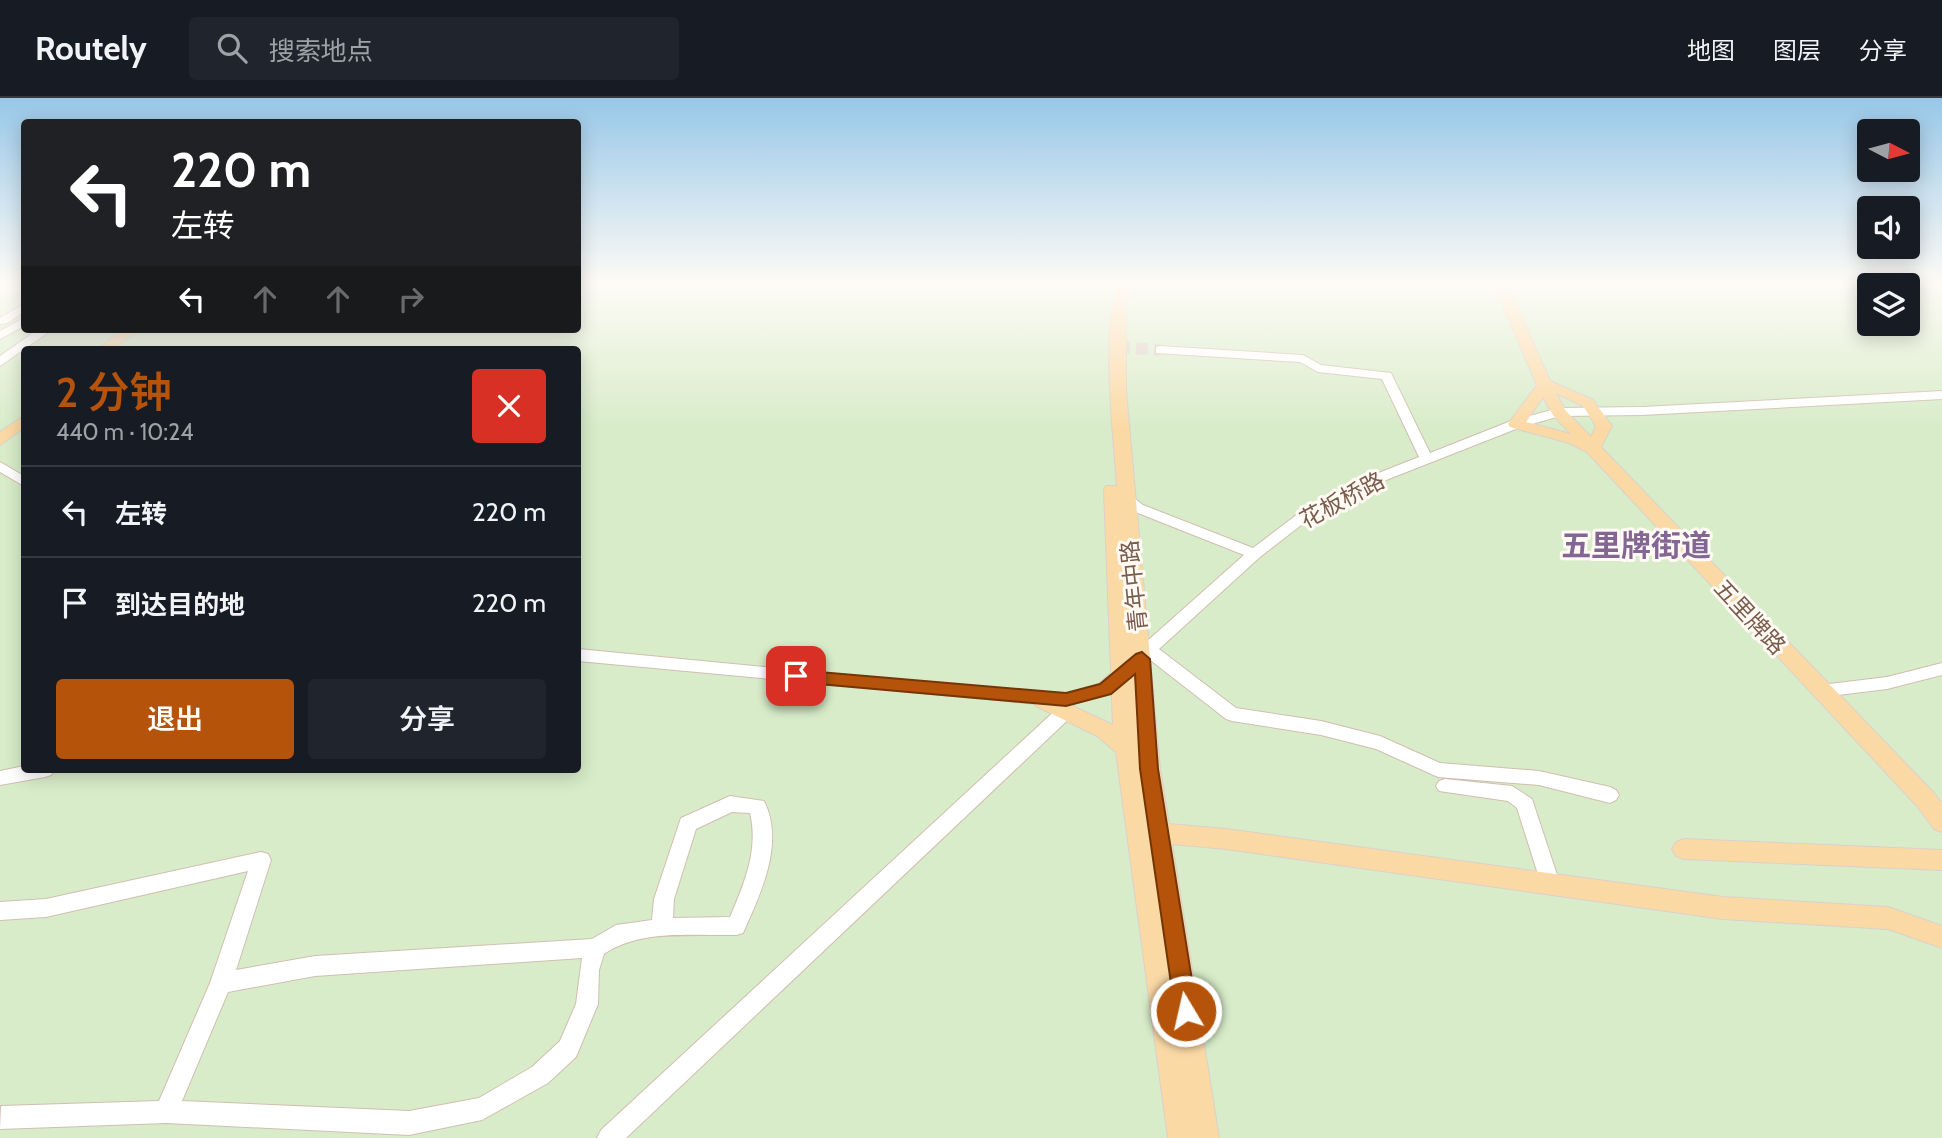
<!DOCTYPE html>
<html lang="zh">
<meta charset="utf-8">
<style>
:root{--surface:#171b24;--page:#20242c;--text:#f1f3f6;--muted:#9ea1a6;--line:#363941;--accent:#b45309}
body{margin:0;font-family:Cabin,"Noto Sans SC",sans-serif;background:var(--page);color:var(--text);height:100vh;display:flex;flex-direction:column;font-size:26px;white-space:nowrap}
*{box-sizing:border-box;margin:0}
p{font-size:23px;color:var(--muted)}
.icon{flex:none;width:38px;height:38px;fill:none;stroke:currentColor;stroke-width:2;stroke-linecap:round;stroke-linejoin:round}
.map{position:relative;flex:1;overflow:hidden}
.side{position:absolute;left:21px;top:248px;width:560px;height:427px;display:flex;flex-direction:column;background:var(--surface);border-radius:7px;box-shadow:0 4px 18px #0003}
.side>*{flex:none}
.hud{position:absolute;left:21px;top:21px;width:560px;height:214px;border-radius:7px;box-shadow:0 4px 18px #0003;background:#202124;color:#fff;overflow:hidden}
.needle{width:46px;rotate:96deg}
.buttons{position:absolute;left:1857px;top:21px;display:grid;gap:14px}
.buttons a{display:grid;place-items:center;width:63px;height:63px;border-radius:7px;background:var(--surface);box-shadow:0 4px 18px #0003;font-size:35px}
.pin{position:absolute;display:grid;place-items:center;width:60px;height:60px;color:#fff;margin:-30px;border-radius:14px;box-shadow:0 4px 10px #0006}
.me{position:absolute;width:77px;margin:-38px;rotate:351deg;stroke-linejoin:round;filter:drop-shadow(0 0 5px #0008)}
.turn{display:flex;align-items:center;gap:24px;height:147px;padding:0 35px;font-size:32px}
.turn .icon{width:91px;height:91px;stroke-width:2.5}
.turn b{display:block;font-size:49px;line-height:60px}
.lanes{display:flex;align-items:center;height:66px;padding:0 35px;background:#0003;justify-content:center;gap:35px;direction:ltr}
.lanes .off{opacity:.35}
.round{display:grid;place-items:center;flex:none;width:74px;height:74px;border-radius:7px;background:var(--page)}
.headline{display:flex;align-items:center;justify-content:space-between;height:119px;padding:0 35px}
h1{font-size:42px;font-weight:600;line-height:52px;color:var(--accent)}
.primary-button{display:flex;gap:14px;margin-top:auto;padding:14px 35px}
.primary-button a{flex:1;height:80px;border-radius:7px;background:var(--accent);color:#fff;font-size:28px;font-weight:600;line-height:80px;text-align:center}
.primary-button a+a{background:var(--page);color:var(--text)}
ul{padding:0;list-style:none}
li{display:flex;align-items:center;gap:21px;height:91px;padding:0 35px;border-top:2px solid var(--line)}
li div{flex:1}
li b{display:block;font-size:26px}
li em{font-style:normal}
header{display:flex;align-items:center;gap:42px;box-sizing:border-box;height:98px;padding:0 35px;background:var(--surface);border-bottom:2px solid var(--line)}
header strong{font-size:33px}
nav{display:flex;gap:38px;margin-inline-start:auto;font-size:24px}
.search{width:490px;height:63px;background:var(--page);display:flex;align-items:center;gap:18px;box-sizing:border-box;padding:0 24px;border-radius:7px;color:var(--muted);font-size:26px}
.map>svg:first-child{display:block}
</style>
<header>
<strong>Routely</strong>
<div class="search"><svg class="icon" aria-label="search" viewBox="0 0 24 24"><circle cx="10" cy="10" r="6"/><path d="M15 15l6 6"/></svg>搜索地点</div>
<nav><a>地图</a><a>图层</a><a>分享</a></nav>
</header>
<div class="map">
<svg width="1942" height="1040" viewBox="0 0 1942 1040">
<rect width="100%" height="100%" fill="#fdf6ec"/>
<!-- green -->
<path fill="#d8ecc9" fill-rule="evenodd" d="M 0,185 L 24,185 L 24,231 L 578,231 L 578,185 L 1942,185 L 1942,1040 L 0,1040 ZM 1869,187 L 1908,187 L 1908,226 L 1869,226 ZM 24,252 L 578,252 L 578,672 L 24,672 Z"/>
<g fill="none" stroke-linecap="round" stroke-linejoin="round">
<!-- minor-tunnel -->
<path stroke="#dcd0c4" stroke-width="12" stroke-dasharray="12 6" stroke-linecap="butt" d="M 1118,249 L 1160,252"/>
<!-- minor casing -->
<g stroke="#d1beb0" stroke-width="2">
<path id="minor" d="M 0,187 L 24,189 L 24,195 L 0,193 Z
M 24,206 L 24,214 L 7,225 L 0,226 L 0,220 Z
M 24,220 L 24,228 L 0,241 L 0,233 Z
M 39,231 L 53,231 L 0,268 L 0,258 Z
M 1160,248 L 1303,257 L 1321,267 L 1391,275 L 1430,355 L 1511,323 L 1559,310 L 1642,309 L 1942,293 L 1942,301 L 1642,317 L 1560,318 L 1521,329 L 1381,384 L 1313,418 L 1260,459 L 1159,551 L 1236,610 L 1321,623 L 1380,638 L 1440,665 L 1539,673 L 1610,689 L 1616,692 L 1619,697 L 1616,702 L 1610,705 L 1539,687 L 1438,679 L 1376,651 L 1321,637 L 1232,623 L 1226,621 L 1149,561 L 1111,595 L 1069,607 L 1075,613 L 1072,618 L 626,1040 L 597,1040 L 601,1032 L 1060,608 L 578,563 L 578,551 L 1043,596 L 1066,596 L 1099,586 L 1244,457 L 1133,413 L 1118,400 L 1120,397 L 1130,397 L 1143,407 L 1253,450 L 1303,412 L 1371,378 L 1419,359 L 1382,281 L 1318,274 L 1300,264 L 1156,255 L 1156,249 Z
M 0,364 L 24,378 L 24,388 L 0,374 Z
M 1942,565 L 1942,577 L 1887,591 L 1821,599 L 1815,597 L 1813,593 L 1815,589 L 1821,587 L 1887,579 Z
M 24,668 L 24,672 L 54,672 L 51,677 L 45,679 L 0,687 L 0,673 Z
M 1445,681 L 1512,688 L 1532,701 L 1560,786 L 1557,792 L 1550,795 L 1543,792 L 1517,710 L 1508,703 L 1439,693 L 1436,688 L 1439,683 Z
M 730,698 L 764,703 C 785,745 761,795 743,835 L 736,837 C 694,838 640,831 604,856 L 599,872 L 598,906 L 576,959 L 548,985 L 482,1022 L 409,1037 L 166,1025 L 0,1031 L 1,1008 L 159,1003 L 210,885 L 248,773 L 46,819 L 0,822 L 0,804 L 46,801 L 261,754 L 268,756 L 271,762 L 236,872 L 315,858 L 592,841 L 616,827 L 652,822 L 654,801 L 681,720 ZM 732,714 L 750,715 C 759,752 744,786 730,819 L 673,820 L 674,801 L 696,731 ZM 582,860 L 576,906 L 560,943 L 532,969 L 479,1000 L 409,1013 L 182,1003 L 228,894 L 315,878 Z"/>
</g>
<!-- major casing -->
<g stroke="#dad1cd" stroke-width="2">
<path id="major" d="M 1118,185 L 1132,185 L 1126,205 L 1126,293 L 1160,671 L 1169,726 L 1226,731 L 1723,799 L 1888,809 L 1942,828 L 1942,850 L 1888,831 L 1723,821 L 1226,751 L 1172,746 L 1219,1040 L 1168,1040 L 1116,654 L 1097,638 L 1036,608 L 1033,602 L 1036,596 L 1043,594 L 1113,627 L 1104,392 L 1106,388 L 1117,388 C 1113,329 1101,241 1118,185 Z
M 1493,185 L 1507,185 L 1550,283 L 1593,302 L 1612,328 L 1601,349 L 1933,694 L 1942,706 L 1942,734 L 1934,731 L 1917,708 L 1587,354 L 1569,345 L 1510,329 L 1508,326 L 1537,287 ZM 1556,295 L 1583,308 L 1596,328 L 1591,339 L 1565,312 ZM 1543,299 L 1553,317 L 1571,336 L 1526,324 Z
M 123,231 L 139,231 L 113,252 L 97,252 Z
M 24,318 L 24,330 L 0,347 L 0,334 Z
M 1684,741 L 1942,752 L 1942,772 L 1684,761 L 1676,758 L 1672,751 L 1676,744 Z"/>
</g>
<!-- minor -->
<use href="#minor" fill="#fff" fill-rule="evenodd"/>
<!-- major -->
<use href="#major" fill="#fbd9a5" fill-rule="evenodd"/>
</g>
<!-- sky -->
<linearGradient id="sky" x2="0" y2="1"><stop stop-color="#97c7e8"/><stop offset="0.56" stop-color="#fefbf6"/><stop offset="1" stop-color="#fefbf6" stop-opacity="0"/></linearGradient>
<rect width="1942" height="331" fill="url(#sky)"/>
<!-- route -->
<path fill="#b45309" stroke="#753606" stroke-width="2" d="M 1142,554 L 1150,561 L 1158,671 L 1197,913 L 1194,920 L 1186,923 L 1178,920 L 1175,913 L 1140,671 L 1135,576 L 1111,596 L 1066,608 L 796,584 L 788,578 L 796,572 L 1066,595 L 1100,586 L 1136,556 Z"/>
<g text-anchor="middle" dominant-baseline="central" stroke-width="6" stroke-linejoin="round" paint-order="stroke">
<!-- street labels -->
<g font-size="23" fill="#7a5c4d" stroke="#fffaf3">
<text transform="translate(1342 402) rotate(-28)">花板桥路</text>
<text transform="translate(1134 488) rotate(-96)">青年中路</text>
<text transform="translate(1750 519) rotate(47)">五里牌路</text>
</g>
<!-- district labels -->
<g font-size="30" font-weight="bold" fill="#846695" stroke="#fffaf3">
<text x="1636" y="447">五里牌街道</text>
</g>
</g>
</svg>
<div class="buttons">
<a><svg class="needle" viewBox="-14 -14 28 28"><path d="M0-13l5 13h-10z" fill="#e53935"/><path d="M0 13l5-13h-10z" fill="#9ea1a6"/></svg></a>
<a><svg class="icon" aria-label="sound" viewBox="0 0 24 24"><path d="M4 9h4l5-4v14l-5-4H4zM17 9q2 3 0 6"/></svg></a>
<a><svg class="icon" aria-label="layers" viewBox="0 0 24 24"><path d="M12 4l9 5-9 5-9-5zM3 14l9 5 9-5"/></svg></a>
</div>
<div class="pin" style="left:796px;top:578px;background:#d93025"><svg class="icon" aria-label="arrive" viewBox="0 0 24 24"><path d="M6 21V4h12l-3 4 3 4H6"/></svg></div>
<svg class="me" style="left:1186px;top:913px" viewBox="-20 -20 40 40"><circle r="17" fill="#b45309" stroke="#fff" stroke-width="3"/><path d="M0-11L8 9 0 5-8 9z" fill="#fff"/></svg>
<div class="hud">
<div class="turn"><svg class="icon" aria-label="left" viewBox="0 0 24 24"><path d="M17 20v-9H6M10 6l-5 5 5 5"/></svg><div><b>220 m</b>左转</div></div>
<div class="lanes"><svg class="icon" aria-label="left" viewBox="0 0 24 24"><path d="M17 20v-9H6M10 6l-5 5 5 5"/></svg><svg class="icon off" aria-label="ahead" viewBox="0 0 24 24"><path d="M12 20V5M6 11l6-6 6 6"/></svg><svg class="icon off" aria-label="ahead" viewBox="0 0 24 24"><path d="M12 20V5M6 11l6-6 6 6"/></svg><svg class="icon off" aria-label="right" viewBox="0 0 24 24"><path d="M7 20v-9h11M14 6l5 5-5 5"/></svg></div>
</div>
<section class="side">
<div class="headline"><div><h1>2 分钟</h1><p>440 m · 10:24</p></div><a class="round" style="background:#d93025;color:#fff"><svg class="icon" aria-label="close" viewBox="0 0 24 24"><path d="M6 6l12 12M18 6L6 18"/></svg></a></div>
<ul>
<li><svg class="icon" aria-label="left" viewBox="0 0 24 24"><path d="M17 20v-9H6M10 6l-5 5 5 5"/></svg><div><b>左转</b></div><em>220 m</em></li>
<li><svg class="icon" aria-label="arrive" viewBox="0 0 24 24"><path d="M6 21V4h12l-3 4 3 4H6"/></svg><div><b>到达目的地</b></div><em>220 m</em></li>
</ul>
<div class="primary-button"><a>退出</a><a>分享</a></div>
</section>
</div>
